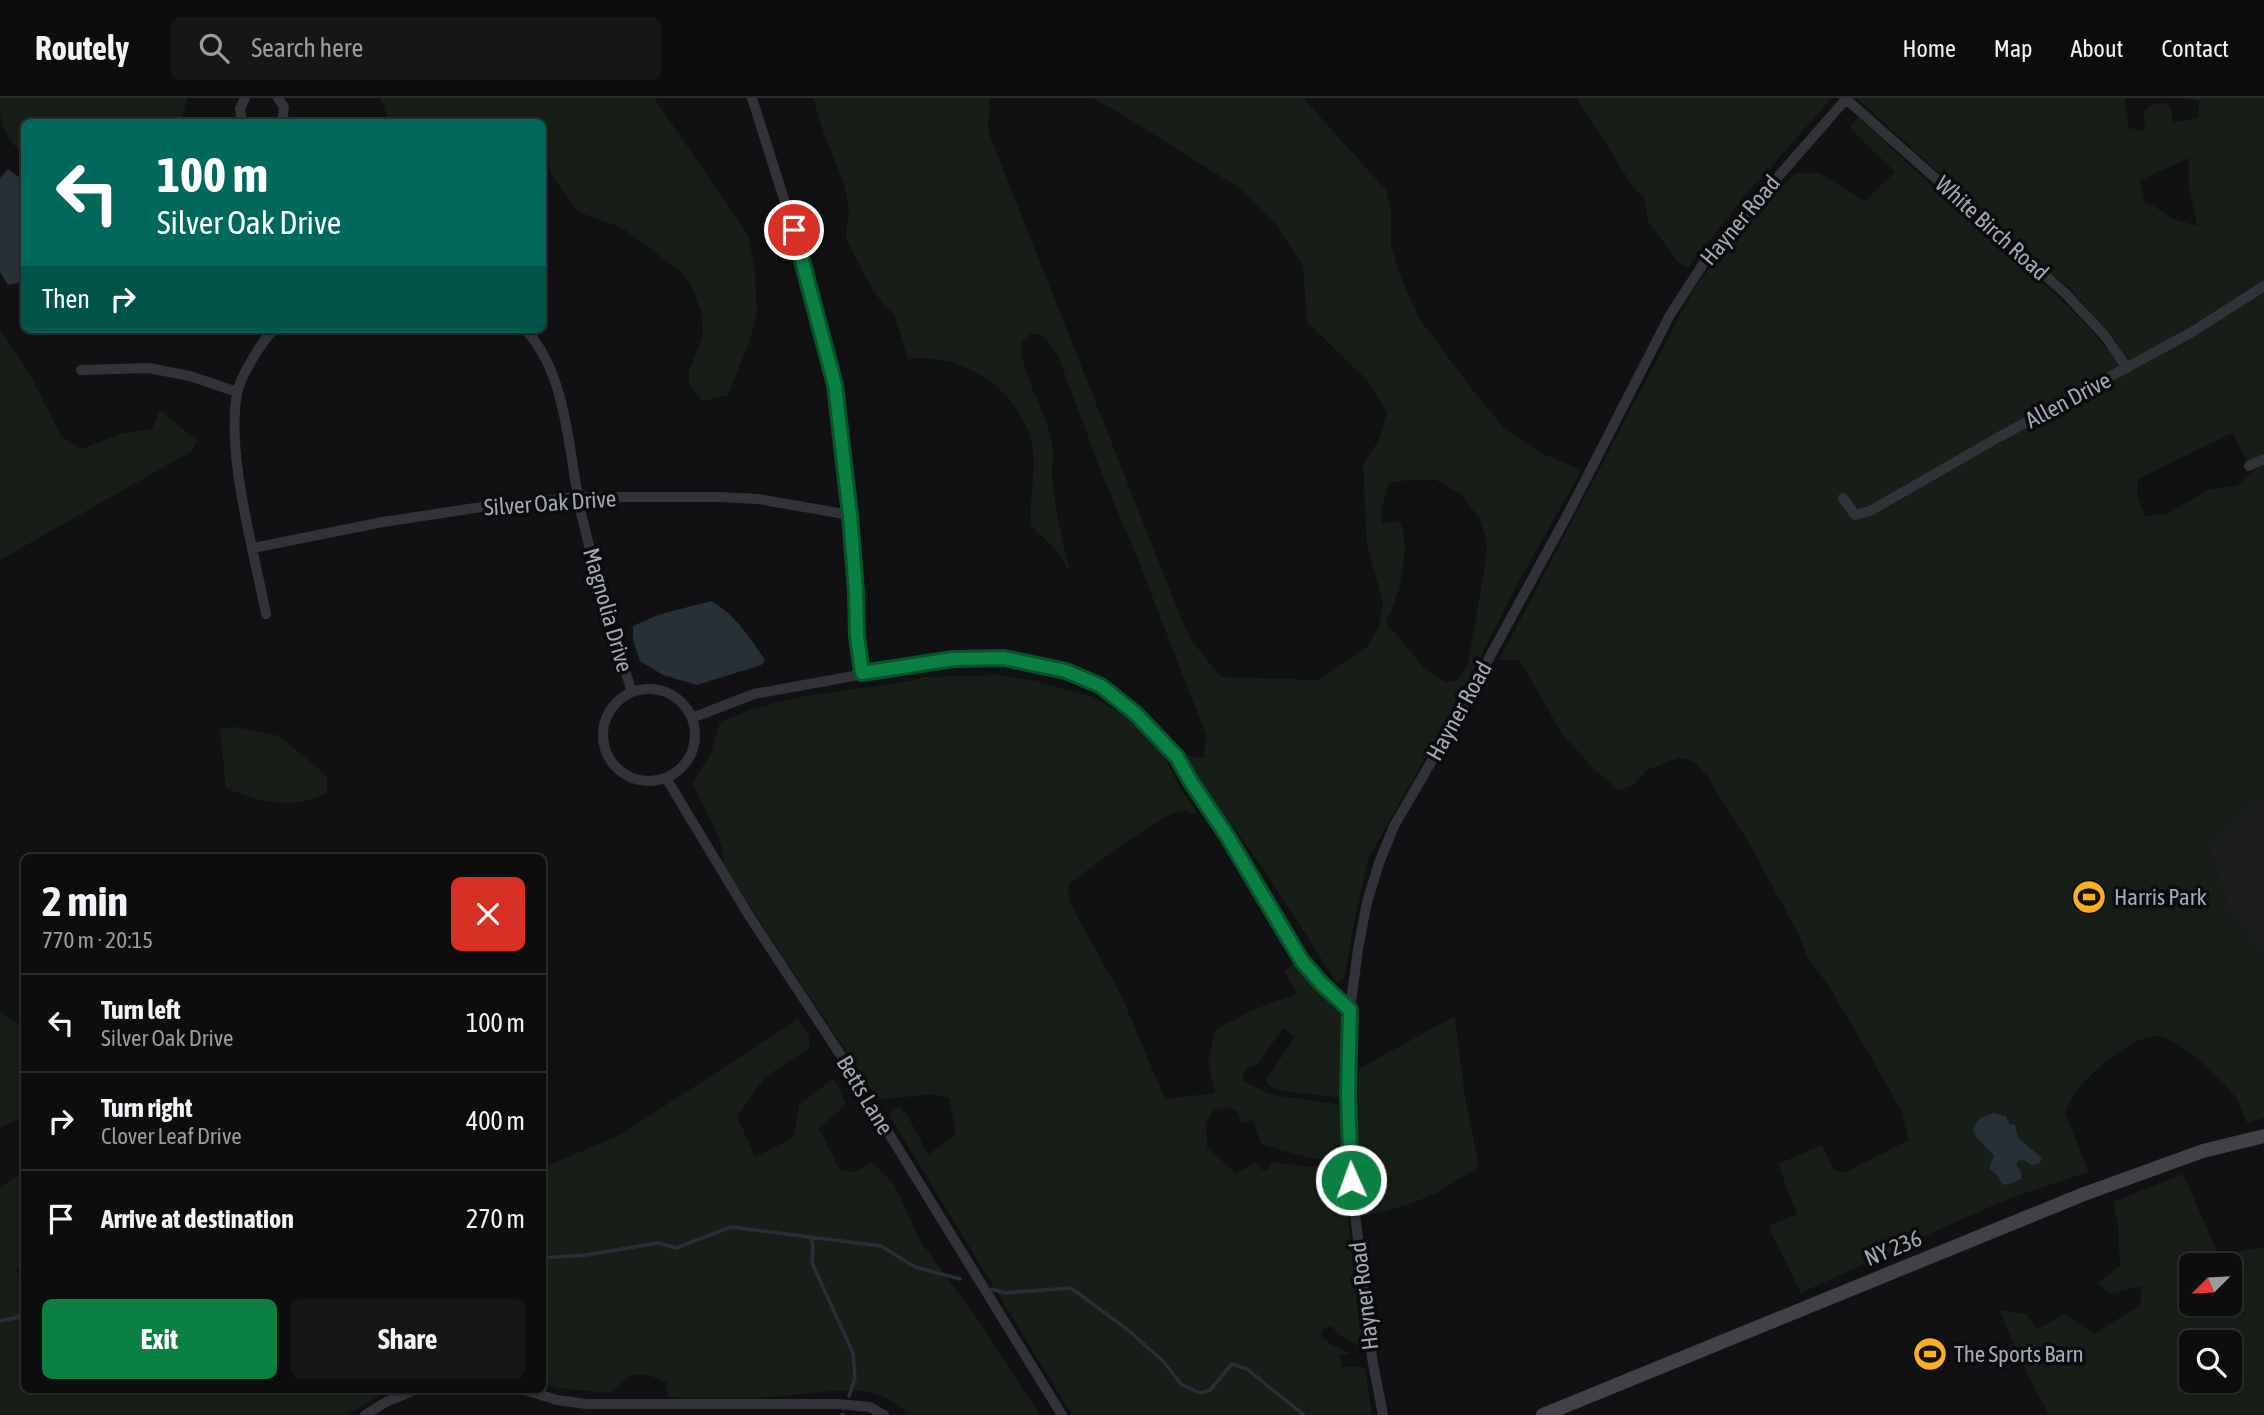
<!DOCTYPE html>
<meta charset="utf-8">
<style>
:root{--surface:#0d0d0e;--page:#161617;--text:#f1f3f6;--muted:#9a9c9e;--line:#2d2d2e;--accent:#0b8043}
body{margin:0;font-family:"Asap Condensed",sans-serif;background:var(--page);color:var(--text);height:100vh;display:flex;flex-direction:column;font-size:26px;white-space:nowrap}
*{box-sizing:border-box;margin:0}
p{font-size:23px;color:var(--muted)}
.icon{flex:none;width:38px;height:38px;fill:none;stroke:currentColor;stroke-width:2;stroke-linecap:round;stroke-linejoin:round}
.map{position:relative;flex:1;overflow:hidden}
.side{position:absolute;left:21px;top:756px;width:525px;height:539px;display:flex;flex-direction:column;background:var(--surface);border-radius:10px;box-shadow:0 2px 5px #0004,0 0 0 2px var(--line)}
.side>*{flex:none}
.banner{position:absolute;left:21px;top:21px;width:525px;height:214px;border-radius:10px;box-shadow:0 2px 5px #0004,0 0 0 2px var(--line);background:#00695c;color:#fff;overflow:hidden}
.needle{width:46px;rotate:246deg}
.buttons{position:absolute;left:2179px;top:1155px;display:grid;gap:14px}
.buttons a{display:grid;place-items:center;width:63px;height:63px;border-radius:10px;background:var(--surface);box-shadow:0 2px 5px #0004,0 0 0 2px var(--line);font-size:35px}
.pin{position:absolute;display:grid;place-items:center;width:60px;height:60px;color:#fff;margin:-30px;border:4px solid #fff;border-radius:50%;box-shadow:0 2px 7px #0007}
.me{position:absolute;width:77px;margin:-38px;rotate:358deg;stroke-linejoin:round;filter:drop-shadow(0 0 5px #0008)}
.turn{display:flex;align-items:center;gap:24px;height:147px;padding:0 21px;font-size:32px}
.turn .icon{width:91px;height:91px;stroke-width:2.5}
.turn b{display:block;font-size:49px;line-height:60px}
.then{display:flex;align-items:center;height:66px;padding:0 21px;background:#0003;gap:14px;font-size:26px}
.round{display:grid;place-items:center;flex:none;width:74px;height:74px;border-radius:10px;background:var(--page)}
.head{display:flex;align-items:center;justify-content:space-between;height:119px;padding:0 21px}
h1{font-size:42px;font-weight:700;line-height:52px}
.primary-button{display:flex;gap:14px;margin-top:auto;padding:14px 21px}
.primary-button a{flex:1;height:80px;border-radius:10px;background:var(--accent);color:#fff;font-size:28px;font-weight:700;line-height:80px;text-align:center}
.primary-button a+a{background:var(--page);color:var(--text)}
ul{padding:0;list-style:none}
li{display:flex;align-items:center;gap:21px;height:98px;padding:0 21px;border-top:2px solid var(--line)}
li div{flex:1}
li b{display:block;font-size:26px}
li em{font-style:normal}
header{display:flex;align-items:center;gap:42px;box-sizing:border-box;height:98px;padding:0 35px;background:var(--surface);border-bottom:2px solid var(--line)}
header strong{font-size:33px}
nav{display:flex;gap:38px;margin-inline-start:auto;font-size:24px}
.search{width:490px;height:63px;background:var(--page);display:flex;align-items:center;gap:18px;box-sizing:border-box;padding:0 24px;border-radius:10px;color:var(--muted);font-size:26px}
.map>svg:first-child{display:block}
</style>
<header>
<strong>Routely</strong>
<div class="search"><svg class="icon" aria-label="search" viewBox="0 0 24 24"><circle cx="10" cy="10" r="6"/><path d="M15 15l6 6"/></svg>Search here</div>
<nav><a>Home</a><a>Map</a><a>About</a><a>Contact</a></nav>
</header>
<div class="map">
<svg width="2264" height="1317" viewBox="0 0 2264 1317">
<rect width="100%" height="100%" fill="#111113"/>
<!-- built -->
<path fill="#1d1d20" d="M 2264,696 L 2264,856 L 2230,816 L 2210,751 L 2218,737 Z"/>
<!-- green -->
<path fill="#171e18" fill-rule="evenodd" d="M 0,0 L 187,0 L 181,24 L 24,24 L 24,59 C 5,35 0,33 0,0 Z
M 380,0 L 654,0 L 749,138 L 755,175 L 757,215 L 749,245 L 728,297 L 702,303 L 689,285 L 689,274 L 703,237 L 702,217 L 693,190 L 680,173 L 622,130 L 578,114 L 551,76 L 543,42 L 542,24 C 530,24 490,21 482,24 L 390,24 Z
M 813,0 L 990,0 L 988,33 L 1185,530 L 1192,543 L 1221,579 L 1318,582 L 1367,549 L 1378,530 L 1383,504 L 1367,447 L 1363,366 L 1379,342 L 1387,315 L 1367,282 L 1307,224 L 1303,168 L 1275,125 L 1239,90 L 1118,14 L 1092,0 L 1303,0 L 1386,92 L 1391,113 L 1391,148 L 1400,177 L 1419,220 L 1474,294 L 1505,331 L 1539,354 L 1582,372 L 1520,481 L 1468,583 L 1369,759 L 1356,814 L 1344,881 L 1337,885 L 1264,772 L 1185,662 L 1188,658 L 1204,660 L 1206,637 L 1139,464 L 1101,374 L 1059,260 L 1049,245 L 1040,236 L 1031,236 L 1021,244 C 1021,281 1046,309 1052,346 C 1054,359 1051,375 1053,389 C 1056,417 1063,445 1070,473 L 1054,450 L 1031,428 C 1029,403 1036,378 1033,353 C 1027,296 962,253 908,261 L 894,215 L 884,207 L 872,191 L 846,141 L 849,110 L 844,86 L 821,27 ZM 1408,382 L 1436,382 L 1461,396 L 1480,421 L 1487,444 L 1485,467 L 1468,566 L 1458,582 L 1446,584 L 1423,569 L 1398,538 L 1387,528 L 1386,523 C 1398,507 1415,435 1397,423 L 1382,425 L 1381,412 L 1389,385 Z
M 1577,0 L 1832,0 L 1743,100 L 1688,170 L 1677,163 L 1648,123 L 1644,100 L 1632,87 Z
M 1857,0 L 2125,0 L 2129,30 L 2145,33 L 2144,14 L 2153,6 L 2165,5 L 2171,10 L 2173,25 L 2198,19 L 2199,3 L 2183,0 L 2264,0 L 2264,356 L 2248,364 L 2232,335 L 2138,381 L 2137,397 L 2145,418 L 2168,416 L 2209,391 L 2237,388 L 2264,365 L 2264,696 L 2218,737 L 2210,751 L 2230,816 L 2264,856 L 2264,1020 L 2247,1025 C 2243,1016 2240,1003 2233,996 C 2221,980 2177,939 2157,938 C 2132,937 2089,976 2075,995 C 2071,1001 2068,1008 2065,1014 L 2088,1074 L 2011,1100 L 1964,1120 L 1801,1195 L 1768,1128 L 1797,1116 L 1778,1066 L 1822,1047 L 1834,1072 L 1844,1075 L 1909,1042 L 1902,1013 L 1832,893 L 1807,858 L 1801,841 L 1753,752 L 1707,678 L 1697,666 L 1687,661 L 1678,660 L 1647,672 L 1632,688 L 1619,692 L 1594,671 L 1563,637 L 1519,562 L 1499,562 L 1694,191 L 1723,151 L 1796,75 L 1819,75 L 1865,103 L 1895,74 L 1850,30 L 1858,19 C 1895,53 1931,88 1969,122 C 2022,168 2078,209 2119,267 L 2127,263 L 2112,238 L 2069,190 L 2024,153 ZM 2189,60 L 2189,88 L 2197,128 L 2171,120 L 2154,108 L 2145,106 L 2140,82 Z
M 0,232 L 28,273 L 61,338 L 81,351 L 123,335 L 152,331 L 160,312 L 197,343 L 192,353 L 0,462 Z
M 1001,577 L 1030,582 L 1094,599 L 1126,619 L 1162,654 L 1180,690 L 1196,713 L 1194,716 C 1190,715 1187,713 1183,713 C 1165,712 1089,772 1070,785 L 1068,795 L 1072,809 L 1121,897 L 1165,1001 L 1215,995 L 1208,963 L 1215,932 L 1253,912 L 1297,896 L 1284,874 L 1293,866 L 1299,866 L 1316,889 L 1338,907 L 1344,922 L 1341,995 L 1337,999 L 1282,993 L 1267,986 L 1266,982 L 1295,939 L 1283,930 L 1257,967 L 1249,969 L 1243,977 L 1243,983 L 1272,997 L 1337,1006 L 1340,1009 L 1342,1060 L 1337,1064 L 1310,1060 L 1261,1046 L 1253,1021 L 1241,1026 L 1238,1014 L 1228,1009 L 1213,1012 L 1206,1026 L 1207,1050 L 1236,1075 L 1255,1065 L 1261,1071 L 1267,1072 L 1272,1064 L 1343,1073 L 1361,1244 L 1358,1247 L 1340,1237 L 1331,1228 L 1322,1232 L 1321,1238 L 1333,1248 L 1351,1255 L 1339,1257 L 1342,1270 L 1353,1268 L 1365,1271 L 1372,1317 L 1072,1317 L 889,1017 L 894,1011 L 900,1010 L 908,1018 L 928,1057 L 956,1037 L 949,1000 L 932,996 L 878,1002 L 723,767 C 727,742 701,709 693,684 L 711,655 L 720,624 L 753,611 L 803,598 L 901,585 L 924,579 Z
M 236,629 L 279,638 L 327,678 L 327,695 C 290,713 262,704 226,690 L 220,631 Z
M 0,913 L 24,930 L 24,1019 L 0,1030 Z
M 1455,918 L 1465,999 L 1479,1069 L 1436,1095 L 1413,1105 L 1367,1118 C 1360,1069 1354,1020 1359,971 Z
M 798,921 L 809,938 L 809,950 L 765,979 L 737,1018 L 755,1059 L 794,1039 L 799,1007 L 834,980 L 846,1006 L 819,1031 L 839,1071 L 854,1074 L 872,1064 L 894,1086 L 921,1144 L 976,1219 L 1040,1317 L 910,1317 C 899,1307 888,1299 873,1295 C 845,1289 810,1296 781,1298 C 744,1301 705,1300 668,1299 L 666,1284 L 651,1278 L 632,1276 L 610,1295 L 558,1290 L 543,1285 L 543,1066 L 549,1067 L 620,1037 Z
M 2183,1076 L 2219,1157 L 2264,1149 L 2264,1317 L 2049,1317 L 2029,1279 L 1999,1212 L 2026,1216 L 2037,1231 L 2065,1216 L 2094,1236 L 2140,1207 L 2142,1188 L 2110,1196 L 2098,1185 L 2120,1168 L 2118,1125 L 2113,1104 ZM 2191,1167 L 2230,1167 L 2230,1206 L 2191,1206 ZM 2191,1244 L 2230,1244 L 2230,1283 L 2191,1283 Z
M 24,1078 L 24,1163 L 16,1172 L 24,1191 L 24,1292 L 389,1292 L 346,1317 L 0,1317 L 0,1090 L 15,1079 Z"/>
<!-- water -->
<path fill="#273037" d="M 8,71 L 24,83 L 24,184 L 8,187 L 0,174 L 0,80 Z
M 711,503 C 734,515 751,541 765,562 L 761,567 L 697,587 L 663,577 L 640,563 L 633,542 L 633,528 L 658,517 Z
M 1994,1015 L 2006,1018 L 2009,1026 L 2015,1027 L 2018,1040 L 2042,1060 L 2039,1066 L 2031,1067 L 2024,1062 L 2018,1063 L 2016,1066 L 2022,1076 L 2021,1081 L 2006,1087 L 2001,1085 L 1999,1079 L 1989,1070 L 1994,1058 L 1977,1040 L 1973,1032 C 1976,1021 1984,1018 1994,1015 Z"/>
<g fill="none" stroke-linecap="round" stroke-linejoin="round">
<!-- stream -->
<path stroke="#273037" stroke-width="3.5" d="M 811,1140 L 813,1147 L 812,1165 L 853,1255 L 855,1280 L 849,1298
M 542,1160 L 586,1157 L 658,1145 L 676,1150 L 731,1129 L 881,1148 L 915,1169 L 960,1181
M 992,1191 L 1004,1195 L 1071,1190 L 1128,1232 L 1163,1263 L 1181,1286 L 1200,1295 L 1210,1292 L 1232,1266 L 1247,1271 L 1304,1317
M 0,1223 L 15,1220 L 24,1215
M 842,1317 L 843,1316"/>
<!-- minor -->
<path stroke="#323338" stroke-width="10" d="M 278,0 L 284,9 L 282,24
M 752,0 L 801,155 L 835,287 L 850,417 L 856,494 L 857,539 L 862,575
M 1846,1 L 2065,195 L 2105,238 L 2127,270
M 242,24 L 240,11 L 245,0
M 525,231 C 569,278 568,358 582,419 C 596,478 613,536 632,594
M 81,272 L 149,270 L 190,278 L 237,294
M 2249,368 L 2264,361
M 1843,400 L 1855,417 L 1870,413 L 1999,339 L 2192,234 L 2264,188
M 253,450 L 383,424 L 475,410 L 577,399 L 719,399 L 758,401 L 850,417
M 266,516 C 254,453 226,357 237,296 C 240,278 261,245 274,231
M603 637a46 46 0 1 1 92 0a46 46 0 1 1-92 0Z
M 692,620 L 754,596 L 953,560 L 1004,560 L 1066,574 L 1101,588 L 1136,616 L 1176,659 L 1191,684 L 1226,736 L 1302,863 L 1321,885 L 1350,912
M 666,680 L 748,816 L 840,956 L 1062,1317
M 525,1292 L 557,1302 L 587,1306 L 838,1306 L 870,1309 L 884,1317
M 365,1317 L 386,1304 L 415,1292
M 1383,1317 L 1372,1260 L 1351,1082 L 1347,995 L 1350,912 L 1358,851 L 1367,804 L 1379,765 L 1394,728 L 1452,628 L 1571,410 L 1670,217 L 1707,160 L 1847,0"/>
<!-- secondary -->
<path stroke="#404248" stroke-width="14" d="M 1543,1317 L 2084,1096 L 2203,1053 L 2264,1038"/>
</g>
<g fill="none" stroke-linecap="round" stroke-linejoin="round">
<!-- route casing -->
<g stroke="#07532c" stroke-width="18">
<path id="route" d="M 794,132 L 835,287 L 850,417 L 856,494 L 857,538 L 862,575 L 953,561 L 1004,560 L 1066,573 L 1101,588 L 1136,616 L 1177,659 L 1191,684 L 1226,736 L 1302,863 L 1321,885 L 1350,912 L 1348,996 L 1351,1082"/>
</g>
<!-- route -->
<use href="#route" stroke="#0b8043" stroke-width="12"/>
</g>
<!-- icons -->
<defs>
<g id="stadium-disc" transform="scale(1.75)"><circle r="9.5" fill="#faaf22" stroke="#0c0c0e"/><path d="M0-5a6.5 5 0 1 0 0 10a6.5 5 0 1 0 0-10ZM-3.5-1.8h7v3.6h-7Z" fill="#111"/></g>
</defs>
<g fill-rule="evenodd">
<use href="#stadium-disc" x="2089" y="799"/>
<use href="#stadium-disc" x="1930" y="1256"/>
</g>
<g text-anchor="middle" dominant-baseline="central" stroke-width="7" stroke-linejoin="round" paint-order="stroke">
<!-- street labels -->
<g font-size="23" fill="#a2a8b4" stroke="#0c0c0e">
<text transform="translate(1740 122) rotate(-50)">Hayner Road</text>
<text transform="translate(1992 130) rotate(42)">White Birch Road</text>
<text transform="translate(2068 302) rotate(-28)">Allen Drive</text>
<text transform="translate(550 405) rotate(-4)">Silver Oak Drive</text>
<text transform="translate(608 512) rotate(74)">Magnolia Drive</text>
<text transform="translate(1459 613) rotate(-61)">Hayner Road</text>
<text transform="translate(865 997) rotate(59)">Betts Lane</text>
<text transform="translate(1893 1150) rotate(-22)">NY 236</text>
<text transform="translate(1364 1198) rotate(-97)">Hayner Road</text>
</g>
<!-- poi labels -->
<g font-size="23" fill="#a2a8b4" stroke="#0c0c0e" text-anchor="start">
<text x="2114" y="799">Harris Park</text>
<text x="1954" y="1256">The Sports Barn</text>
</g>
</g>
</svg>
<div class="buttons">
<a><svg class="needle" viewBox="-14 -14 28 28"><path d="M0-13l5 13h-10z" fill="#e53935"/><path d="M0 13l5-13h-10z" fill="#9a9c9e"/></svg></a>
<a><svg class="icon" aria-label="search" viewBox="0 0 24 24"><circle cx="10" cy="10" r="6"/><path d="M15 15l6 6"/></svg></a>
</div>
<div class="pin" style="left:794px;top:132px;background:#d93025"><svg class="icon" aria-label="arrive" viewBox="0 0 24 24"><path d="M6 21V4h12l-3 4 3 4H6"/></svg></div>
<svg class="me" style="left:1351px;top:1082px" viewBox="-20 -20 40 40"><circle r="17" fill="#0b8043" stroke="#fff" stroke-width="3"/><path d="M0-11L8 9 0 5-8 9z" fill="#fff"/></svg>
<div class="banner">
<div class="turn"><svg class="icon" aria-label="left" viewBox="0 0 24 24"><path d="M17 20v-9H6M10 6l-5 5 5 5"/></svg><div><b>100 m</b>Silver Oak Drive</div></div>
<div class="then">Then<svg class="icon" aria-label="right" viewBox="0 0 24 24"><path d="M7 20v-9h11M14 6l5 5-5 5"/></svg></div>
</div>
<section class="side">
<div class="head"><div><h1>2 min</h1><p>770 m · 20:15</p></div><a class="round" style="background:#d93025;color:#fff"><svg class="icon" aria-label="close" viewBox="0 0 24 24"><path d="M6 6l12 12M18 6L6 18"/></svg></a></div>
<ul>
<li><svg class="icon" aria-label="left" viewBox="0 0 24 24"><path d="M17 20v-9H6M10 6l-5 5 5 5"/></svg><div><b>Turn left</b><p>Silver Oak Drive</p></div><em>100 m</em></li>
<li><svg class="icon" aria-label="right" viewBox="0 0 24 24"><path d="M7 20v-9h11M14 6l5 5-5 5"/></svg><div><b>Turn right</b><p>Clover Leaf Drive</p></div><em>400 m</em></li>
<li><svg class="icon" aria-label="arrive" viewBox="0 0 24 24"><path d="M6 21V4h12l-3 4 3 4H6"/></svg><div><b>Arrive at destination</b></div><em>270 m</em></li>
</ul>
<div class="primary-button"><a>Exit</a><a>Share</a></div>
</section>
</div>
